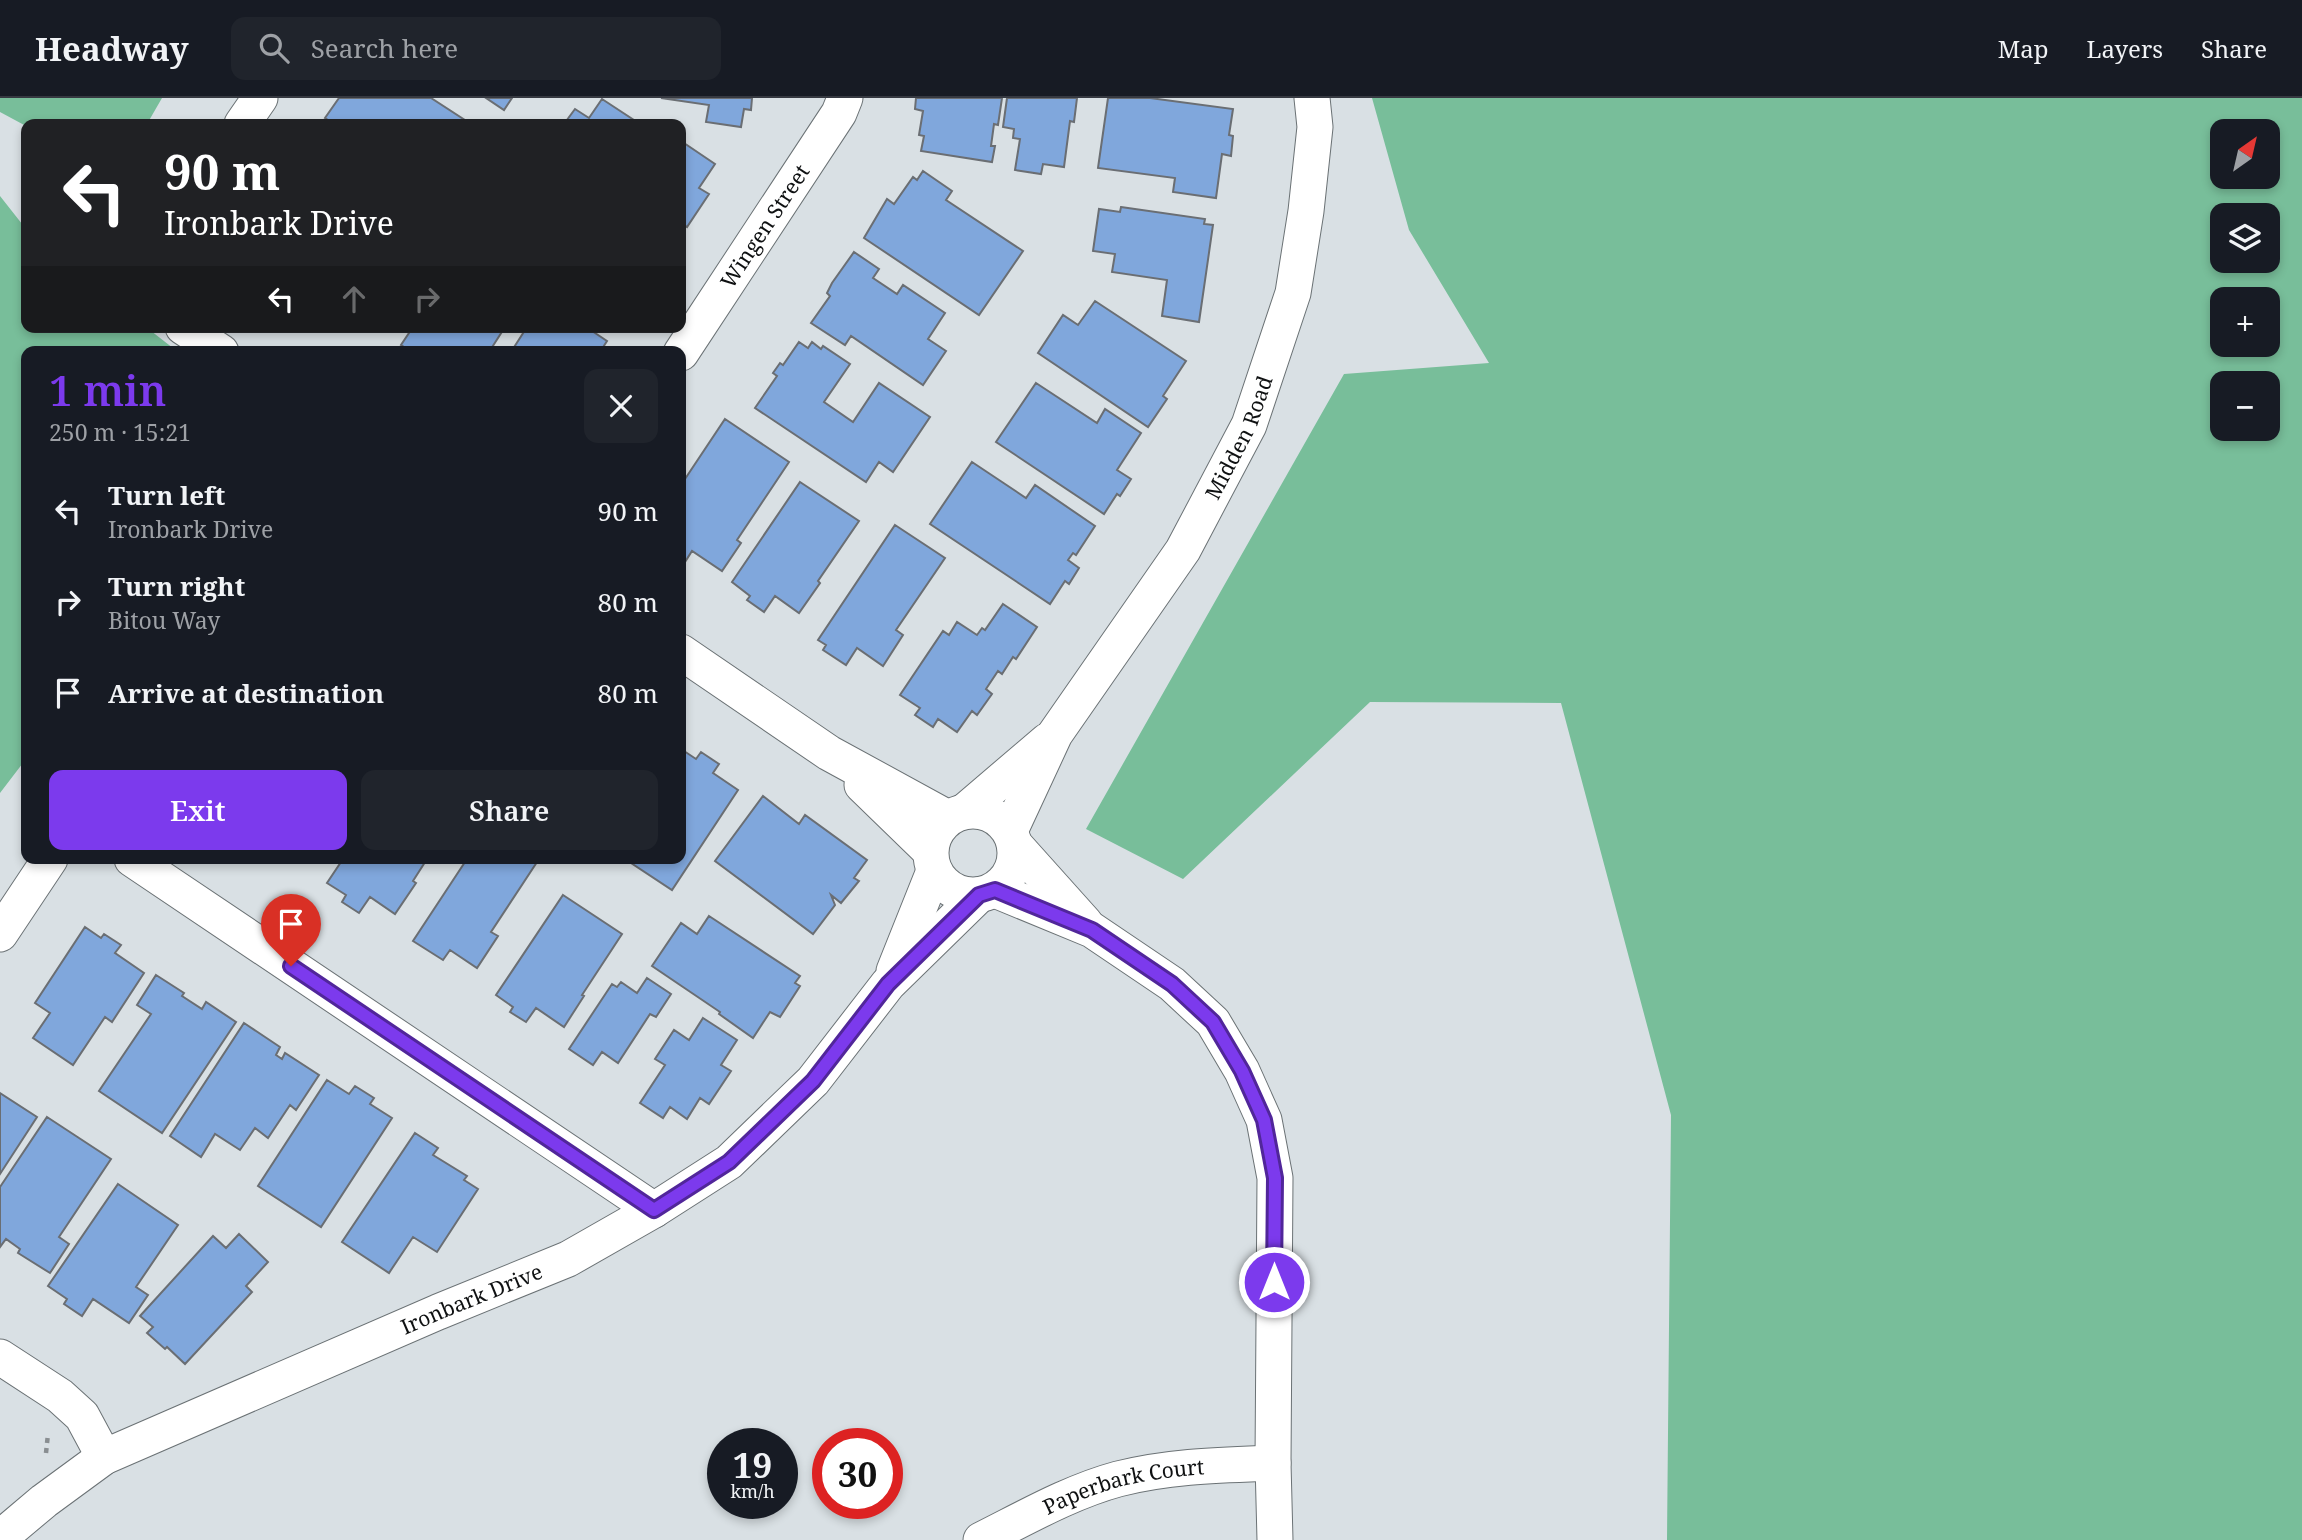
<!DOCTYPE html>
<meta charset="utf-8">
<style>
:root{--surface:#171b24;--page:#20242c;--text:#f1f3f6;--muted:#9ea1a6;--line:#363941;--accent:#7c3aed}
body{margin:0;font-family:"Noto Serif",serif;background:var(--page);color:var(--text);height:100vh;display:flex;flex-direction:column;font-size:26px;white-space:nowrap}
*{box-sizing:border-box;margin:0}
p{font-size:23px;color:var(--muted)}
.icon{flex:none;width:38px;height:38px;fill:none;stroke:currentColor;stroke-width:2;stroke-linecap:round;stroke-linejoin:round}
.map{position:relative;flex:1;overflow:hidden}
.side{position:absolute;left:21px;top:248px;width:665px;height:518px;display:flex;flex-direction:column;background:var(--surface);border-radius:14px;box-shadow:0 4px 10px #0003}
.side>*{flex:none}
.banner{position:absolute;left:21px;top:21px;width:665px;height:214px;border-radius:14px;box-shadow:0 4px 10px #0003;background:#202124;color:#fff;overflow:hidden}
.needle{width:46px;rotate:34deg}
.tools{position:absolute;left:2210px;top:21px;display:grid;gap:14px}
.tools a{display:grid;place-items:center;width:70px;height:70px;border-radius:14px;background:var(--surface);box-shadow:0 4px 10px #0003;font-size:35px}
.speed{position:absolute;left:707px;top:1330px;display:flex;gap:14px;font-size:35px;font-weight:700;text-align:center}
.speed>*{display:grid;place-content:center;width:91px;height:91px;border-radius:50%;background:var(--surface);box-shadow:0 4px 10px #0003;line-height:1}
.speed small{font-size:18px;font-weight:400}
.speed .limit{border:10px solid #d22;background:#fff;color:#111}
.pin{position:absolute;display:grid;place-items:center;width:60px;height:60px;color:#fff;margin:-72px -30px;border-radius:50% 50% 50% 0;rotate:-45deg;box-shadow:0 0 7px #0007}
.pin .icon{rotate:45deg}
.me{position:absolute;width:77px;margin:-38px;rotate:0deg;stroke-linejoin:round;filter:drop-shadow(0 0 5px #0008)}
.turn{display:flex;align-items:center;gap:24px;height:147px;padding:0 28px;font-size:32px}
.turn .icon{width:91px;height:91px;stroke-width:2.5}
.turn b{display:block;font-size:49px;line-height:60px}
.lanes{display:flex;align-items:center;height:66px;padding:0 28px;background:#0003;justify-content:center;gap:35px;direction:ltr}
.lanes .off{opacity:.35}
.round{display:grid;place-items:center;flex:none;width:74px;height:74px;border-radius:14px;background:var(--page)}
.headline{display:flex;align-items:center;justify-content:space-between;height:119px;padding:0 28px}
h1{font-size:42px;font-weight:600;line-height:52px;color:var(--accent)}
.button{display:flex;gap:14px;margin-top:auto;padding:14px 28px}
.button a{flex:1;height:80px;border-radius:14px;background:var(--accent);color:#fff;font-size:28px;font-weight:600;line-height:80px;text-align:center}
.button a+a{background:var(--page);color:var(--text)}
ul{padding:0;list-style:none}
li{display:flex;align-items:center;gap:21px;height:91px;padding:0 28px}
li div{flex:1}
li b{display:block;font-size:26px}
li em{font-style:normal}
header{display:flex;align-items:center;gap:42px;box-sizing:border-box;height:98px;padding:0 35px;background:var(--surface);border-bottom:2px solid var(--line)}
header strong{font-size:33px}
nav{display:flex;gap:38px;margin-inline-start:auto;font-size:24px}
.search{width:490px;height:63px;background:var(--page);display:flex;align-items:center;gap:18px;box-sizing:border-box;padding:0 24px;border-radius:14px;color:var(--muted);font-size:26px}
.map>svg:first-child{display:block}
</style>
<header>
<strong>Headway</strong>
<div class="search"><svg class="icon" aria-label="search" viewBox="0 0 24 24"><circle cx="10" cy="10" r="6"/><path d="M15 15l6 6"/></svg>Search here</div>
<nav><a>Map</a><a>Layers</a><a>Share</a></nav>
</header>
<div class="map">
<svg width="2302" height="1442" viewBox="0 0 2302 1442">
<rect width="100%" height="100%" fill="#d9e0e4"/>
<!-- forest -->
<path fill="#78be9a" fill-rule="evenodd" d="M 0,0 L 162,0 L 147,26 L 26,26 L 26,28 L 0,14 Z
M 1372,0 L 2302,0 L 2302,1442 L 1667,1442 L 1671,1017 L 1561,605 L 1370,604 L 1183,781 L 1086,731 L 1344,276 L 1489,265 L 1409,132 ZM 2222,33 L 2268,33 L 2268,79 L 2222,79 ZM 2222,117 L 2268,117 L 2268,163 L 2222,163 ZM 2222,201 L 2268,201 L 2268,247 L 2222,247 ZM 2222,285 L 2268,285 L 2268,331 L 2222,331 Z
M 0,98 L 26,131 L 26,229 L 146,229 L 178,254 L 26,254 L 26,661 L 0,695 Z"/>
<!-- building -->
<path fill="#80a7dc" stroke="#6a6e73" stroke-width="2" d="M 339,0 L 431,0 L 471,26 L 334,26 L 325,20 Z
M 486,0 L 512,0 L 504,12 Z
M 661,0 L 752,0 L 751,12 L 744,11 L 741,29 L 706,24 L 709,7 Z
M 916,0 L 1002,0 L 998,27 L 994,26 L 991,48 L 995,48 L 992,64 L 921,53 L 924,38 L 919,37 L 923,13 L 915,11 Z
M 1007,0 L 1077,0 L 1074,24 L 1070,23 L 1064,69 L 1043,66 L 1041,76 L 1015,72 L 1020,41 L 1013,40 L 1014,31 L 1003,29 Z
M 1108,0 L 1150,0 L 1233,11 L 1229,37 L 1233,38 L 1231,58 L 1222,56 L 1216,100 L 1173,94 L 1175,80 L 1098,70 Z
M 602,1 L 640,26 L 564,26 L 575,11 L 589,20 Z
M 681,43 L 715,66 L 699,90 L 709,96 L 687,129 L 681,125 Z
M 923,73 L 952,93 L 946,102 L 1023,153 L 979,217 L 864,140 L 887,101 L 894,106 L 913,79 L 917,82 Z
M 1121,109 L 1205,121 L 1204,126 L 1213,127 L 1199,224 L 1162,218 L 1167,182 L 1112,174 L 1115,156 L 1093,153 L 1099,111 L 1120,114 Z
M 854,154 L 879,171 L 873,180 L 897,196 L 903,187 L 945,215 L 928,241 L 946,253 L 923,287 L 851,238 L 845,247 L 811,225 L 830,198 L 827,195 L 832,185 Z
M 1095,203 L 1186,263 L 1163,298 L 1167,301 L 1148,329 L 1038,255 L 1063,217 L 1078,227 Z
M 413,229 L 505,229 L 489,254 L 412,254 L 401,247 Z
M 527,229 L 586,229 L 607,243 L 600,254 L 511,254 Z
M 799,244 L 808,250 L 812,244 L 821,251 L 823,248 L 850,266 L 824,304 L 853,324 L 879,285 L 930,319 L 893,374 L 879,364 L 866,384 L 755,310 L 777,278 L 773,275 L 780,265 L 783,267 Z
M 1036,285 L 1097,325 L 1105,311 L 1141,335 L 1117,372 L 1131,381 L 1120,398 L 1117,396 L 1104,416 L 996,344 Z
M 725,321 L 789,364 L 737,442 L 741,445 L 722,473 L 692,453 L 685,464 L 681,461 L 681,387 Z
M 972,364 L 1026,400 L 1035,387 L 1095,428 L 1076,457 L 1073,455 L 1068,462 L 1079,470 L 1069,486 L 1065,483 L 1050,506 L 930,426 Z
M 800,384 L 859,423 L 818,483 L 820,485 L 799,515 L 775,498 L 764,514 L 747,502 L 750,498 L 732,484 Z
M 895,427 L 945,460 L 896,532 L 903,537 L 883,568 L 857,550 L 846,567 L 823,552 L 826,547 L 818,542 Z
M 1003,506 L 1037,529 L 1016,561 L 1013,559 L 1002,576 L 998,573 L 986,591 L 992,596 L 977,617 L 972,613 L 957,634 L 938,621 L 933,629 L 915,617 L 920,610 L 900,597 L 943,533 L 949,537 L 957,524 L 977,537 L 982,530 L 985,532 Z
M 681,651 L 696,661 L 701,654 L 719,666 L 713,675 L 738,692 L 672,792 L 625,761 L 681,761 Z
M 763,698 L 799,726 L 805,717 L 867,762 L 854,780 L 859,783 L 841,805 L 831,797 L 835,807 L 813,836 L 715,763 Z
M 343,761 L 427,761 L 413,783 L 416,785 L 395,816 L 370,799 L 359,815 L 342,804 L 346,797 L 327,785 Z
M 467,761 L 539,761 L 491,834 L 498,838 L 477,870 L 450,852 L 443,862 L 413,843 Z
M 563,797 L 622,836 L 582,897 L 584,898 L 564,929 L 536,910 L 526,924 L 510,914 L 513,909 L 496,897 Z
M 709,818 L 800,878 L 795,885 L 800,888 L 780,919 L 770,914 L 753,940 L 719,916 L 720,914 L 652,868 L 681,825 L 697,836 Z
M 85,829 L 101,840 L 104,836 L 121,847 L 115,855 L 144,875 L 112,924 L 105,919 L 73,967 L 33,940 L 50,915 L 35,905 Z
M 156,877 L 184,895 L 182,898 L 202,911 L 206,904 L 236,924 L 162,1035 L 99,993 L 151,916 L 137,907 Z
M 647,880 L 671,896 L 656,919 L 650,916 L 618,965 L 602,954 L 593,967 L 569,951 L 612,886 L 617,889 L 621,884 L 637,895 Z
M 703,920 L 737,942 L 721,967 L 731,973 L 709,1006 L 700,1000 L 687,1021 L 670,1009 L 663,1020 L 640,1005 L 665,967 L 655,961 L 674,932 L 689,942 Z
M 244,925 L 280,949 L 276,957 L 282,961 L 285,955 L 319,977 L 296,1012 L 290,1007 L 268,1040 L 255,1030 L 240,1052 L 215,1036 L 201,1059 L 170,1038 Z
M 327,982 L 349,996 L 355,988 L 374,1000 L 370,1006 L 392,1020 L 321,1129 L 258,1088 Z
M 0,995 L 37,1019 L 0,1076 Z
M 47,1019 L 111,1061 L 59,1139 L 69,1146 L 50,1175 L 18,1155 L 20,1151 L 6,1141 L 0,1149 L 0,1089 Z
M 415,1035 L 438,1050 L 433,1057 L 467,1078 L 464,1082 L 478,1091 L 437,1154 L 413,1139 L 389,1175 L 342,1144 Z
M 118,1086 L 178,1127 L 136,1189 L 148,1197 L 129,1225 L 93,1201 L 82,1218 L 64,1206 L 67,1201 L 48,1188 Z
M 239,1136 L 268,1164 L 246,1188 L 252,1194 L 185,1266 L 167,1249 L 165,1251 L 147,1235 L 153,1229 L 140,1218 L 213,1138 L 226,1150 Z"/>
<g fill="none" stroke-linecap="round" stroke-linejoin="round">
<!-- street casing -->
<g stroke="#6b7275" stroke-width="37">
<g id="street">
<path d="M 242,26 L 260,0"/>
<path d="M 183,229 L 221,254"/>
<path id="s1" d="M 681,255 L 839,15 L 845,0"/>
<path d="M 681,554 L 829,655 L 948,720"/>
<path d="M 862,687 L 930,753"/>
<circle cx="973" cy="755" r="42"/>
<path d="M 965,713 L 1047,643"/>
<path id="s2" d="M 1010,733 L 1055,636 L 1183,452 L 1249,327 L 1293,195 L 1306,113 L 1315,29 L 1312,0"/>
<path d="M 1016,748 L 1085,825"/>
<path d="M 132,761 L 654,1112"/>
<path d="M 995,792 L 1092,832 L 1172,886 L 1213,924 L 1242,973 L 1264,1022 L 1275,1080 L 1273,1365 L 1275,1442"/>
<path d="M 0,836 L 50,761"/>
<path d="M 894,873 L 934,773"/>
<path d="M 0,1259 L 60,1298 L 82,1318 L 104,1359"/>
<path id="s3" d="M 0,1440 L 44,1403 L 104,1359 L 438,1214 L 568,1161 L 654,1112 L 729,1064 L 813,983 L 888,886 L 979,797"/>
<path id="s4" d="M 981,1442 C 1025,1420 1070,1394 1118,1381 C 1169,1368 1221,1367 1273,1365"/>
</g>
</g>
<!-- path -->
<path stroke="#898e91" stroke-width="4.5" stroke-dasharray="5 5" stroke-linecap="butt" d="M 46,1355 L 48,1336"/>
<!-- street -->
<use href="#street" stroke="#fff" stroke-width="35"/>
</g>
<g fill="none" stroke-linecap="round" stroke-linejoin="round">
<!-- route casing -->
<g stroke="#51269a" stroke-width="18">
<path id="route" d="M 291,868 L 654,1112 L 729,1064 L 813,983 L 888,886 L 979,797 L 995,792 L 1092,832 L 1172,886 L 1213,924 L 1242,973 L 1264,1022 L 1275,1080 L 1274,1184"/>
</g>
<!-- route -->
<use href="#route" stroke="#7c3aed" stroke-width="12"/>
</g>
<g text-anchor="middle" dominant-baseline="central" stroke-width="5" stroke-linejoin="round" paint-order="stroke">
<!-- street labels -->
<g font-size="21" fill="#0f1112" stroke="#d9e0e4">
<text stroke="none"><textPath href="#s1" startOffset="152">Wingen Street</textPath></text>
<text stroke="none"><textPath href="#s2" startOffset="457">Midden Road</textPath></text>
<text stroke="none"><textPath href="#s3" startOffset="532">Ironbark Drive</textPath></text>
<text stroke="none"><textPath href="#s4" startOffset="154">Paperbark Court</textPath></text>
</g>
</g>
</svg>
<div class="tools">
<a><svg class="needle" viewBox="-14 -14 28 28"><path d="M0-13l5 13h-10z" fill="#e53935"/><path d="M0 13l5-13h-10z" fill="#9ea1a6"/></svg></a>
<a><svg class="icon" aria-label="layers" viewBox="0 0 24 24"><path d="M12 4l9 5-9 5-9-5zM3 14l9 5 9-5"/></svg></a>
<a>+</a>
<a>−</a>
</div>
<div class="speed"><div>19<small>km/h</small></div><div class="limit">30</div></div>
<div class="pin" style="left:291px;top:868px;background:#d93025"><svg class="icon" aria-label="arrive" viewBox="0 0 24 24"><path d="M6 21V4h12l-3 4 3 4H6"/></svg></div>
<svg class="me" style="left:1274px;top:1184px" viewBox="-20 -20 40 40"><circle r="17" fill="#7c3aed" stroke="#fff" stroke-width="3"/><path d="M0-11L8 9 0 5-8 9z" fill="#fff"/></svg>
<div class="banner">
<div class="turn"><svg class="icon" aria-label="left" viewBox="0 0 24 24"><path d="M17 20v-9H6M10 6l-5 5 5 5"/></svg><div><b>90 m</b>Ironbark Drive</div></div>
<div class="lanes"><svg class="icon" aria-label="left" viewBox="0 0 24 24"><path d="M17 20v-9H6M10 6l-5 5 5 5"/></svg><svg class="icon off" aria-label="ahead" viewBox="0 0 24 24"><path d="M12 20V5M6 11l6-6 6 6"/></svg><svg class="icon off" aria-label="right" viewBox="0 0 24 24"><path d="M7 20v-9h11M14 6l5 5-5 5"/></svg></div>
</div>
<section class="side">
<div class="headline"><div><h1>1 min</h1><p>250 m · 15:21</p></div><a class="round"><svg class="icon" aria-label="close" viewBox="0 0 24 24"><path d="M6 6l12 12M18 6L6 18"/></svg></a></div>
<ul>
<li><svg class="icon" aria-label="left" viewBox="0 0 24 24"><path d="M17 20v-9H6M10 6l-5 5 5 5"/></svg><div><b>Turn left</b><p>Ironbark Drive</p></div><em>90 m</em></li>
<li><svg class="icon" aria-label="right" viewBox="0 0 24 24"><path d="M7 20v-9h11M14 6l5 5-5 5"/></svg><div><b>Turn right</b><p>Bitou Way</p></div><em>80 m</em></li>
<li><svg class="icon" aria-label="arrive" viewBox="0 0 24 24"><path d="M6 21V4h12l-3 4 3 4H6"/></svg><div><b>Arrive at destination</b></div><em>80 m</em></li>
</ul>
<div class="button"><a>Exit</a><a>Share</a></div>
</section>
</div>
